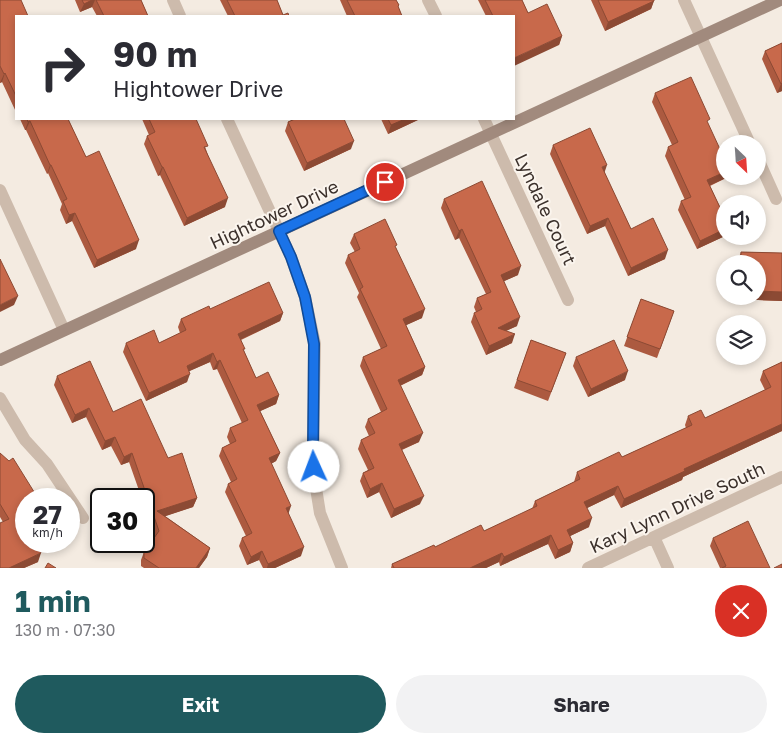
<!DOCTYPE html>
<meta charset="utf-8">
<style>
:root{--surface:#fff;--page:#f2f2f3;--text:#2b2b33;--muted:#7c7c81;--accent:#1f5a5e}
body{margin:0;font-family:"Golos Text",sans-serif;background:var(--page);color:var(--text);height:100vh;display:flex;flex-direction:column;font-size:19px;white-space:nowrap}
*{box-sizing:border-box;margin:0}
p{font-size:16px;color:var(--muted)}
.icon{flex:none;width:28px;height:28px;fill:none;stroke:currentColor;stroke-width:2;stroke-linecap:round;stroke-linejoin:round}
.map{position:relative;height:568px;overflow:hidden}
.panel{display:flex;flex-direction:column;background:var(--surface);flex:1}
.panel>*{flex:none}
.guide{position:absolute;left:15px;top:15px;width:500px;height:105px;border-radius:0px;box-shadow:0 2px 8px #0003;background:#fff;color:var(--text);overflow:hidden}
.needle{width:32px;rotate:155deg}
.fabs{position:absolute;left:716px;top:135px;display:grid;gap:10px}
.fabs a{display:grid;place-items:center;width:50px;height:50px;border-radius:50%;background:var(--surface);box-shadow:0 2px 8px #0003;font-size:25px}
.speed{position:absolute;left:15px;top:488px;display:flex;gap:10px;font-size:25px;font-weight:700;text-align:center}
.speed>*{display:grid;place-content:center;width:65px;height:65px;border-radius:50%;background:var(--surface);box-shadow:0 2px 8px #0003;line-height:1}
.speed small{font-size:12px;font-weight:400}
.speed .limit{border:2px solid #111;border-radius:8px;background:#fff;color:#111}
.pin{position:absolute;display:grid;place-items:center;width:42px;height:42px;color:#fff;margin:-21px;border:2px solid #fff;border-radius:50%;box-shadow:0 1px 5px #0007}
.me{position:absolute;width:55px;margin:-28px;rotate:358deg;stroke-linejoin:round;filter:drop-shadow(0 0 4px #0008)}
.turn{display:flex;align-items:center;gap:18px;height:105px;padding:0 15px;font-size:22px}
.turn .icon{width:65px;height:65px;stroke-width:2.5}
.turn b{display:block;font-size:35px;line-height:42px}
.round{display:grid;place-items:center;flex:none;width:52px;height:52px;border-radius:26px;background:var(--page)}
.headline{display:flex;align-items:center;justify-content:space-between;height:85px;padding:0 15px}
h1{font-size:30px;font-weight:700;line-height:38px;color:var(--accent)}
.primary-button{display:flex;gap:10px;margin-top:auto;padding:10px 15px}
.primary-button a{flex:1;height:58px;border-radius:30px;background:var(--accent);color:#fff;font-size:20px;font-weight:700;line-height:58px;text-align:center}
.primary-button a+a{background:var(--page);color:var(--text)}
.map>svg:first-child{display:block}
</style>
<div class="map">
<svg width="782" height="568" viewBox="0 0 782 568">
<rect width="100%" height="100%" fill="#f4ebe1"/>
<g fill="none" stroke-linecap="round" stroke-linejoin="round">
<!-- minor -->
<path stroke="#cdbbac" stroke-width="12" d="M 173,0 L 180,16
M 428,0 L 436,16
M 684,0 L 750,144
M 227,119 L 291,257 L 305,297 L 315,344 L 313,451 L 315,482 L 320,513 L 342,568
M 484,119 L 568,300
M 758,159 L 776,199
M 0,190 L 64,330
M 0,398 L 25,440 L 47,464 L 83,518
M 654,537 L 668,568
M 588,568 L 782,477"/>
<!-- secondary -->
<path stroke="#a18a7d" stroke-width="12" d="M 0,360 L 780,0"/>
</g>
<!-- wall -->
<path fill="#ac5a40" d="M 0,0 L 16,16 L 16,112 L 2,82 L 0,83 Z
M 75,0 L 141,0 L 148,16 L 97,16 L 92,7 L 80,12 Z
M 220,0 L 277,0 L 283,15 L 289,16 L 228,16 Z
M 340,0 L 396,0 L 399,5 L 398,7 L 402,16 L 347,16 Z
M 478,0 L 522,0 L 528,13 L 562,36 L 559,45 L 514,16 L 486,16 Z
M 591,0 L 654,0 L 651,9 L 605,31 Z
M 782,43 L 782,91 L 777,93 L 762,59 L 765,51 Z
M 655,93 L 708,125 L 726,178 L 710,186 L 725,218 L 725,236 L 697,249 L 678,210 L 681,201 L 685,200 L 665,156 L 668,147 L 672,145 L 652,102 Z
M 20,119 L 68,119 L 86,157 L 136,249 L 94,268 L 72,221 L 66,224 L 60,210 L 62,204 L 48,173 L 47,174 L 26,130 L 25,130 Z
M 142,119 L 196,119 L 225,207 L 184,226 L 160,175 L 158,176 L 144,144 L 147,136 L 149,135 Z
M 291,119 L 344,119 L 351,149 L 304,171 L 285,131 L 288,122 L 292,120 Z
M 381,119 L 420,119 L 388,134 Z
M 553,145 L 604,172 L 631,229 L 665,259 L 628,276 L 605,226 L 587,234 L 550,154 Z
M 444,199 L 518,275 L 504,281 L 517,326 L 506,331 L 512,343 L 486,355 L 471,322 L 474,313 L 476,312 L 474,307 L 477,298 L 486,294 L 459,238 L 455,240 L 441,208 Z
M 354,234 L 396,248 L 422,318 L 406,325 L 425,367 L 422,375 L 400,386 L 419,442 L 402,450 L 420,504 L 391,518 L 379,492 L 367,498 L 360,481 L 363,473 L 368,470 L 358,449 L 361,440 L 369,436 L 365,427 L 368,419 L 381,412 L 360,366 L 363,357 L 381,349 L 357,297 L 359,293 L 345,263 L 348,255 L 355,252 L 350,243 Z
M 741,252 L 782,253 L 782,301 L 736,299 L 736,296 L 758,296 L 758,264 L 738,264 L 738,260 Z
M 641,299 L 674,311 L 657,358 L 624,346 Z
M 210,309 L 283,313 L 280,321 L 241,340 L 244,351 L 256,378 L 279,395 L 276,404 L 260,411 L 280,453 L 276,461 L 271,464 L 288,513 L 301,556 L 275,568 L 263,568 L 259,560 L 247,565 L 239,546 L 242,538 L 246,536 L 225,492 L 228,484 L 231,482 L 219,456 L 222,448 L 230,444 L 227,437 L 230,428 L 242,423 L 217,369 L 213,370 L 210,362 L 189,371 L 187,382 L 146,401 L 123,352 L 126,343 L 159,343 L 180,333 L 178,327 L 181,319 Z
M 531,340 L 566,353 L 548,401 L 514,388 Z
M 576,357 L 625,380 L 588,397 L 573,366 Z
M 782,362 L 782,431 L 683,477 L 682,480 L 621,508 L 614,495 L 587,508 L 589,527 L 570,536 L 573,543 L 570,552 L 555,559 L 548,544 L 500,566 L 499,562 L 486,568 L 391,568 L 392,564 L 435,547 L 484,531 L 532,509 L 535,501 L 574,482 L 577,472 L 622,457 L 686,428 L 685,425 L 688,416 L 705,418 L 765,390 L 760,380 L 763,371 Z
M 57,376 L 113,412 L 168,458 L 197,498 L 193,507 L 165,516 L 210,548 L 207,557 L 199,568 L 144,568 L 141,566 L 141,560 L 144,552 L 154,537 L 144,505 L 144,499 L 142,499 L 129,462 L 121,465 L 111,446 L 102,450 L 86,417 L 72,423 L 54,385 Z
M 0,453 L 26,499 L 26,508 L 22,511 L 38,562 L 24,568 L 0,568 L 3,522 L 0,517 Z
M 713,538 L 770,568 L 720,568 L 710,546 Z"/>
<!-- shaded-wall -->
<path fill="#8c4a34" d="M 92,0 L 95,0 L 92,7 L 80,12 L 84,4 Z
M 654,1 L 651,9 L 605,31 L 608,22 Z
M 562,36 L 559,45 L 514,66 L 514,58 Z
M 5,73 L 2,82 L 0,83 L 4,74 Z
M 782,83 L 782,91 L 777,93 L 781,84 Z
M 405,119 L 420,119 L 388,134 L 391,125 Z
M 30,121 L 26,130 L 25,130 L 28,122 Z
M 354,141 L 351,149 L 304,171 L 307,163 Z
M 50,165 L 51,165 L 48,173 L 47,174 Z
M 607,165 L 604,174 L 602,167 Z
M 162,167 L 163,167 L 160,175 L 158,176 Z
M 725,172 L 725,176 L 727,176 L 726,178 L 704,188 L 707,180 Z
M 228,198 L 225,207 L 184,226 L 187,218 Z
M 75,213 L 72,221 L 66,224 L 69,215 Z
M 608,218 L 605,226 L 587,234 L 590,226 Z
M 462,229 L 459,238 L 455,240 L 459,231 Z
M 725,229 L 725,236 L 697,249 L 700,241 Z
M 139,240 L 136,249 L 94,268 L 97,260 Z
M 668,250 L 665,259 L 628,276 L 631,268 Z
M 521,266 L 518,275 L 498,284 L 501,275 Z
M 758,291 L 782,292 L 782,301 L 736,299 L 737,296 L 758,296 Z
M 18,296 L 14,305 L 0,312 L 0,305 Z
M 425,309 L 422,318 L 400,328 L 403,319 Z
M 283,313 L 280,321 L 235,342 L 238,334 Z
M 520,317 L 517,326 L 494,336 L 498,328 Z
M 515,334 L 512,343 L 486,355 L 489,346 Z
M 213,353 L 210,362 L 183,374 L 187,366 Z
M 220,360 L 217,369 L 213,370 L 217,362 Z
M 425,367 L 422,375 L 395,388 L 398,380 Z
M 628,371 L 625,380 L 588,397 L 591,389 Z
M 190,374 L 187,382 L 146,401 L 149,393 Z
M 279,395 L 276,404 L 254,414 L 257,405 Z
M 89,408 L 86,417 L 72,423 L 75,415 Z
M 782,424 L 782,431 L 683,477 L 682,480 L 621,508 L 624,499 L 684,469 Z
M 423,433 L 419,442 L 396,452 L 399,444 Z
M 115,437 L 111,446 L 102,450 L 105,441 Z
M 132,453 L 129,462 L 121,465 L 124,457 Z
M 280,453 L 276,461 L 265,467 L 269,458 Z
M 382,483 L 379,492 L 367,498 L 370,489 Z
M 618,486 L 614,495 L 581,511 L 584,502 Z
M 424,496 L 420,504 L 391,518 L 394,509 Z
M 197,498 L 193,507 L 154,520 L 157,511 Z
M 26,502 L 26,508 L 16,515 L 19,506 Z
M 291,506 L 288,515 L 286,508 Z
M 592,518 L 589,527 L 564,539 L 567,530 Z
M 551,535 L 548,544 L 500,566 L 504,557 Z
M 573,543 L 570,552 L 555,559 L 558,550 Z
M 304,547 L 301,556 L 275,568 L 267,568 L 268,564 Z
M 210,548 L 207,557 L 199,568 L 196,568 Z
M 262,551 L 259,560 L 247,565 L 251,557 Z
M 41,553 L 38,562 L 24,568 L 9,568 Z
M 502,553 L 499,562 L 486,568 L 470,568 Z"/>
<!-- building -->
<path fill="#c8694b" stroke="#8c4a34" d="M 0,0 L 21,0 L 28,16 L 16,16 L 16,96 L 5,73 L 4,74 L 0,66 Z
M 82,0 L 92,0 L 84,4 Z
M 96,0 L 141,0 L 148,16 L 104,16 Z
M 227,0 L 277,0 L 283,15 L 288,13 L 289,16 L 235,16 Z
M 347,0 L 396,0 L 399,5 L 398,6 L 402,16 L 355,16 Z
M 485,0 L 522,0 L 528,13 L 547,4 L 562,36 L 514,58 L 514,16 L 493,16 Z
M 598,0 L 654,0 L 654,1 L 608,22 Z
M 782,43 L 782,83 L 781,84 L 765,51 Z
M 691,77 L 710,119 L 707,121 L 725,160 L 725,172 L 707,180 L 725,218 L 725,229 L 700,241 L 681,201 L 691,197 L 668,147 L 678,142 L 655,93 Z
M 27,119 L 68,119 L 86,157 L 99,151 L 139,240 L 97,260 L 75,213 L 69,215 L 63,201 L 67,199 L 51,165 L 50,165 L 30,121 L 28,122 Z
M 149,119 L 196,119 L 208,146 L 204,147 L 228,198 L 187,218 L 163,167 L 162,167 L 147,136 L 155,132 Z
M 295,119 L 344,119 L 354,141 L 307,163 L 288,122 Z
M 388,119 L 405,119 L 391,125 Z
M 590,128 L 607,165 L 602,167 L 631,229 L 653,218 L 668,250 L 631,268 L 608,218 L 590,226 L 553,145 Z
M 482,181 L 521,266 L 501,275 L 520,317 L 498,328 L 515,334 L 489,346 L 474,313 L 482,309 L 477,298 L 491,292 L 462,229 L 459,231 L 444,199 Z
M 385,219 L 397,245 L 395,246 L 425,309 L 403,319 L 425,367 L 398,380 L 423,433 L 399,444 L 424,496 L 394,509 L 382,483 L 370,489 L 363,473 L 374,468 L 361,440 L 375,433 L 368,419 L 387,409 L 363,357 L 387,346 L 360,289 L 363,287 L 348,255 L 360,249 L 354,234 Z
M 741,252 L 782,253 L 782,292 L 758,291 L 758,264 L 741,264 Z
M 0,259 L 18,296 L 0,305 Z
M 269,282 L 283,313 L 238,334 L 245,349 L 243,349 L 256,378 L 268,372 L 279,395 L 257,405 L 280,453 L 269,458 L 291,506 L 286,508 L 304,547 L 268,564 L 262,551 L 251,557 L 242,538 L 252,533 L 228,484 L 237,479 L 222,448 L 236,441 L 230,428 L 248,420 L 220,360 L 217,362 L 213,353 L 187,366 L 190,374 L 149,393 L 126,343 L 154,330 L 159,343 L 186,330 L 181,319 L 209,306 L 210,309 Z
M 641,299 L 674,311 L 660,349 L 627,337 Z
M 531,340 L 566,353 L 551,392 L 517,380 Z
M 614,340 L 628,371 L 591,389 L 576,357 Z
M 90,361 L 113,412 L 141,399 L 168,458 L 182,453 L 197,498 L 157,511 L 210,548 L 196,568 L 159,568 L 144,558 L 144,552 L 159,531 L 132,453 L 124,457 L 115,437 L 105,441 L 89,408 L 75,415 L 57,376 Z
M 782,362 L 782,424 L 684,469 L 685,471 L 624,499 L 618,486 L 584,502 L 592,518 L 567,530 L 573,543 L 558,550 L 551,535 L 504,557 L 502,553 L 470,568 L 394,568 L 392,564 L 434,545 L 435,547 L 481,525 L 484,531 L 537,506 L 535,501 L 580,479 L 577,472 L 619,452 L 622,457 L 692,425 L 688,416 L 701,410 L 705,418 L 771,387 L 763,371 Z
M 0,453 L 9,461 L 13,458 L 36,495 L 31,499 L 26,499 L 26,502 L 19,506 L 26,521 L 26,541 L 36,541 L 41,553 L 9,568 L 0,568 L 0,523 L 9,519 L 0,504 Z
M 748,521 L 770,568 L 722,568 L 726,566 L 713,538 Z
M 48,563 L 56,568 L 45,568 Z
M 782,564 L 782,568 L 774,568 Z"/>
<g fill="none" stroke-linecap="round" stroke-linejoin="round">
<!-- route casing -->
<g stroke="#114b97" stroke-width="12">
<path id="route" d="M 314,467 L 313,451 L 314,344 L 305,297 L 291,257 L 279,231 L 385,182"/>
</g>
<!-- route -->
<use href="#route" stroke="#1a73e8" stroke-width="9"/>
</g>
<g text-anchor="middle" dominant-baseline="central" stroke-width="4" stroke-linejoin="round" paint-order="stroke">
<!-- street labels -->
<g font-size="18" fill="#3b302b" stroke="#fbf5ee">
<text transform="translate(546 209) rotate(65)">Lyndale Court</text>
<text transform="translate(274 214) rotate(-25)">Hightower Drive</text>
<text transform="translate(677 507) rotate(-25)">Kary Lynn Drive South</text>
</g>
</g>
</svg>
<div class="fabs">
<a><svg class="needle" viewBox="-14 -14 28 28"><path d="M0-13l5 13h-10z" fill="#e53935"/><path d="M0 13l5-13h-10z" fill="#7c7c81"/></svg></a>
<a><svg class="icon" aria-label="sound" viewBox="0 0 24 24"><path d="M4 9h4l5-4v14l-5-4H4zM17 9q2 3 0 6"/></svg></a>
<a><svg class="icon" aria-label="search" viewBox="0 0 24 24"><circle cx="10" cy="10" r="6"/><path d="M15 15l6 6"/></svg></a>
<a><svg class="icon" aria-label="layers" viewBox="0 0 24 24"><path d="M12 4l9 5-9 5-9-5zM3 14l9 5 9-5"/></svg></a>
</div>
<div class="speed"><div>27<small>km/h</small></div><div class="limit">30</div></div>
<div class="pin" style="left:385px;top:182px;background:#d93025"><svg class="icon" aria-label="arrive" viewBox="0 0 24 24"><path d="M6 21V4h12l-3 4 3 4H6"/></svg></div>
<svg class="me" style="left:314px;top:467px" viewBox="-20 -20 40 40"><circle r="19" fill="#fff"/><path d="M0-13L10 11 0 6-10 11z" fill="#1a73e8"/></svg>
<div class="guide">
<div class="turn"><svg class="icon" aria-label="right" viewBox="0 0 24 24"><path d="M7 20v-9h11M14 6l5 5-5 5"/></svg><div><b>90 m</b>Hightower Drive</div></div>
</div>
</div>
<section class="panel">
<div class="headline"><div><h1>1 min</h1><p>130 m · 07:30</p></div><a class="round" style="background:#d93025;color:#fff"><svg class="icon" aria-label="close" viewBox="0 0 24 24"><path d="M6 6l12 12M18 6L6 18"/></svg></a></div>
<div class="primary-button"><a>Exit</a><a>Share</a></div>
</section>
